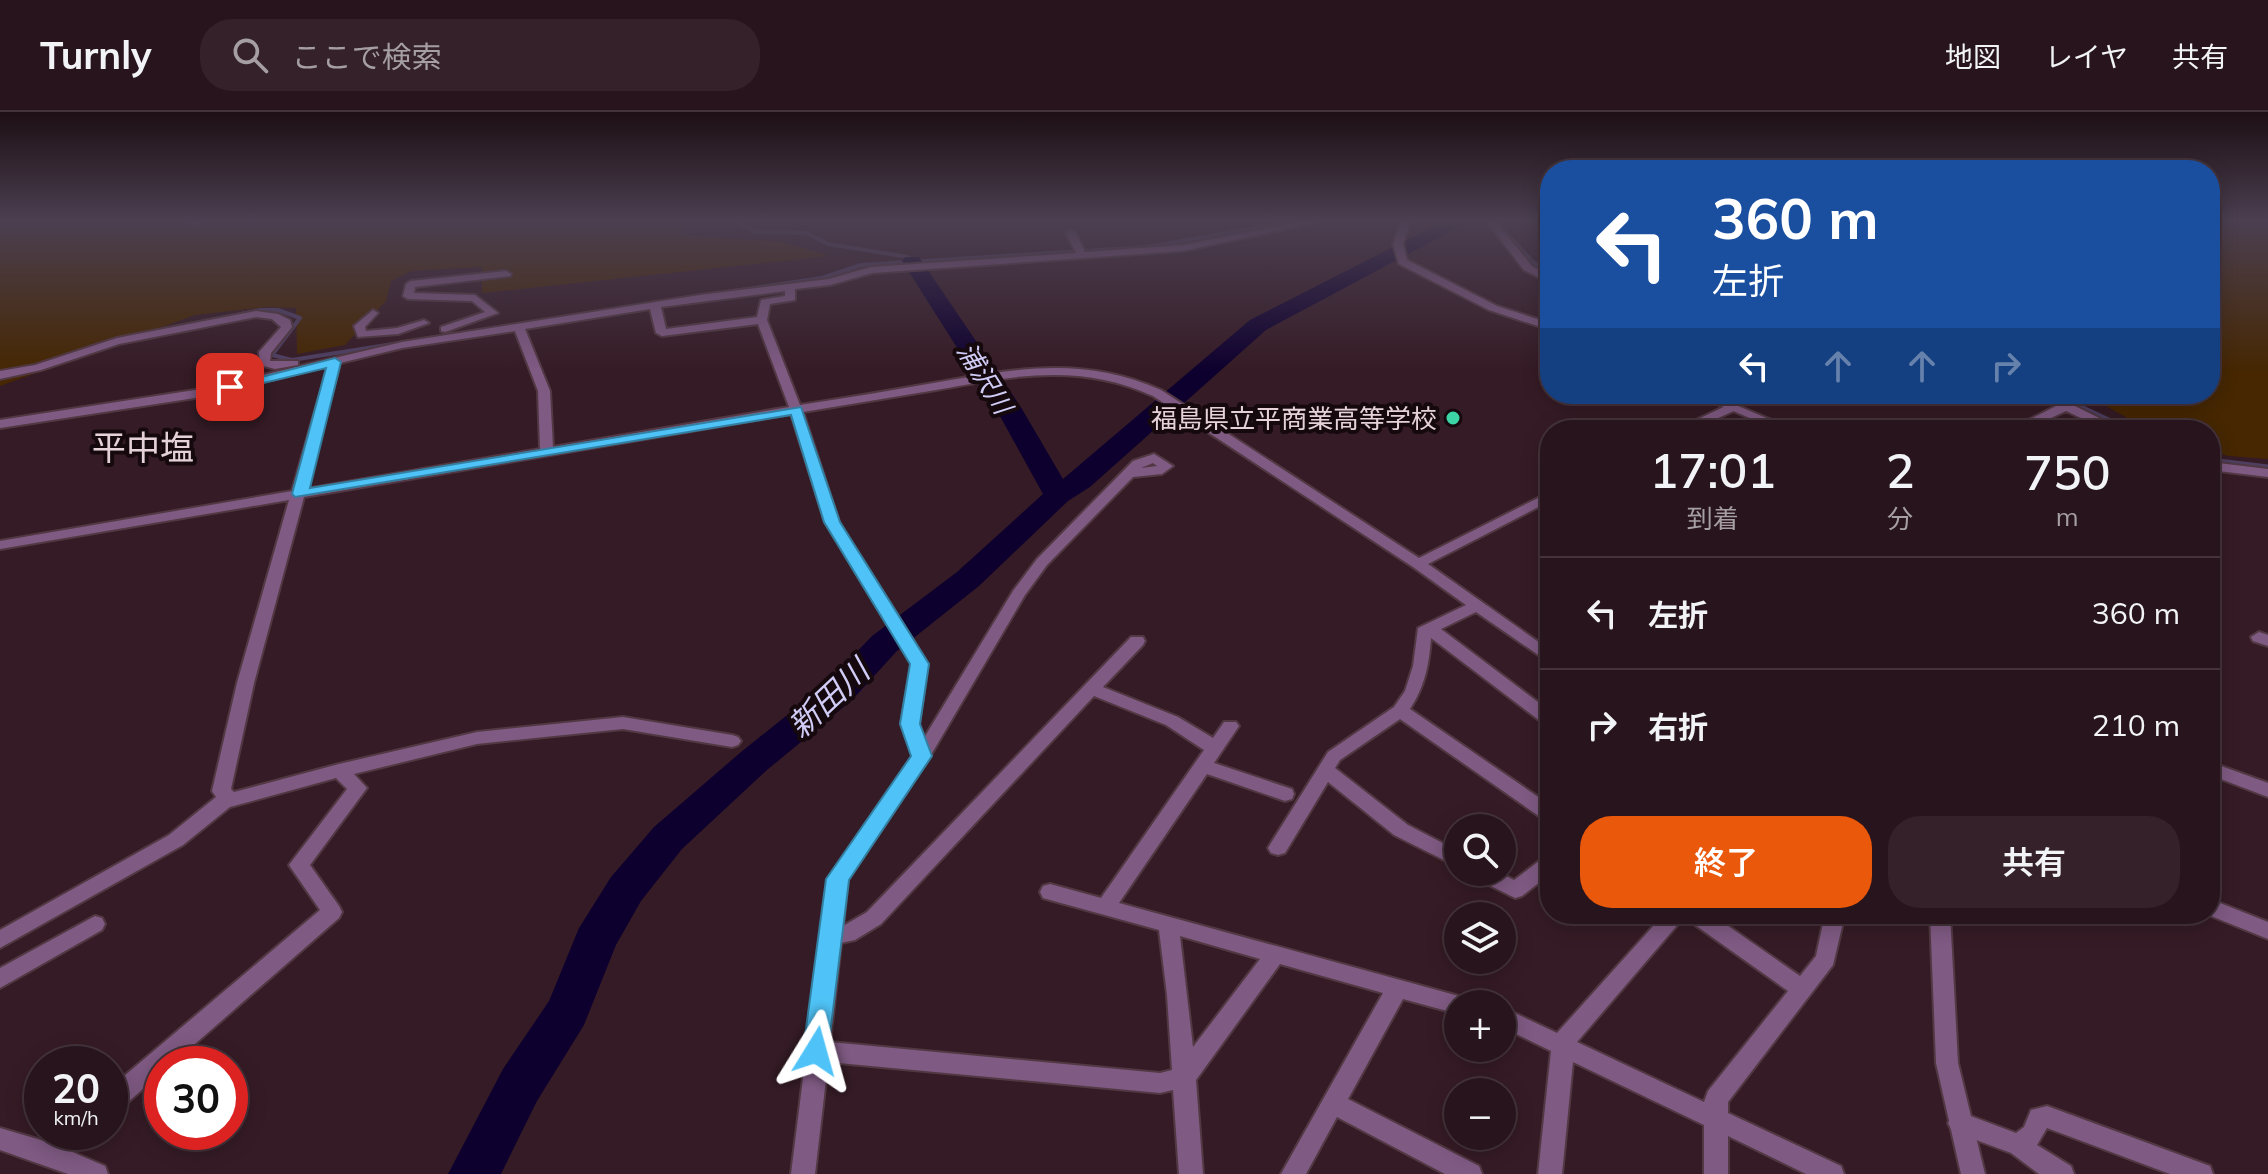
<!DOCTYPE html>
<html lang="ja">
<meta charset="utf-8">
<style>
:root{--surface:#28141c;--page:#342129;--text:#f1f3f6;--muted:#a59ea3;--line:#44333b;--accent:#ea580c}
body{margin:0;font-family:Mulish,"Noto Sans JP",sans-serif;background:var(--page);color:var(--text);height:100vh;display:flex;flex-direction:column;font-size:30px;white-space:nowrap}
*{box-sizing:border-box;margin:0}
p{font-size:26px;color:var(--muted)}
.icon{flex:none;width:44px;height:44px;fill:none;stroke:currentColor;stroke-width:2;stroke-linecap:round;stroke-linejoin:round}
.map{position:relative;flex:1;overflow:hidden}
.sheet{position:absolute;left:1540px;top:308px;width:680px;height:504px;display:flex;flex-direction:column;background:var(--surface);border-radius:32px;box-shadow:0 4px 20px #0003,0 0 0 2px var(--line)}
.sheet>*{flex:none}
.hud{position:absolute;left:1540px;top:48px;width:680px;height:244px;border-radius:32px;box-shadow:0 4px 20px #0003,0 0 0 2px var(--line);background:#1a4fa0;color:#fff;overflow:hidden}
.buttons{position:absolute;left:1444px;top:702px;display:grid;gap:16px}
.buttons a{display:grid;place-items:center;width:72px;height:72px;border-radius:50%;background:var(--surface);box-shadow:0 4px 20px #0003,0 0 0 2px var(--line);font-size:40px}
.speed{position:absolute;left:24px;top:934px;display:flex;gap:16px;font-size:40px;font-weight:700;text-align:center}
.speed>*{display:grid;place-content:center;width:104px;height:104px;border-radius:50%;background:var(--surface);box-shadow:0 4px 20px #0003,0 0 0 2px var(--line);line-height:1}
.speed small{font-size:20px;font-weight:400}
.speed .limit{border:12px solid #d22;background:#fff;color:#111}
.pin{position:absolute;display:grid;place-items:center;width:68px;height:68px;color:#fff;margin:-34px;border-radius:16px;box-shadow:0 4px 12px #0006}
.me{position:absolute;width:88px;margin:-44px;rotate:8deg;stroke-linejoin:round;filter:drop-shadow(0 0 6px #0008)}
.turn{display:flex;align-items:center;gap:28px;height:168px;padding:0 40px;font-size:36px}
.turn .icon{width:104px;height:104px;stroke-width:2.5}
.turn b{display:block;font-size:56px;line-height:68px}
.lanes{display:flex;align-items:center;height:76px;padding:0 40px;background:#0003;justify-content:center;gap:40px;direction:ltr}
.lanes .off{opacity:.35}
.eta{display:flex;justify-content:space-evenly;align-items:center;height:136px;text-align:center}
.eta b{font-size:48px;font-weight:600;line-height:56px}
.button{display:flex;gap:16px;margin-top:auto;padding:16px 40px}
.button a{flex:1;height:92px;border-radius:32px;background:var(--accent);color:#fff;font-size:32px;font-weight:600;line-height:92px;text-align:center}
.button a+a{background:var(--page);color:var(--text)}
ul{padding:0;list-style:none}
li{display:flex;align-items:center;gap:24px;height:112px;padding:0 40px;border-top:2px solid var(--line)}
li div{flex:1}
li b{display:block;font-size:30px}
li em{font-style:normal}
header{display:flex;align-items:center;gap:48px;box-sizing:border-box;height:112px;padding:0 40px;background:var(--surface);border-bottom:2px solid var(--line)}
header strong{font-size:38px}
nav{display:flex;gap:44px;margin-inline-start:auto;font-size:28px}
.search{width:560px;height:72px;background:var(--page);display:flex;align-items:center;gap:20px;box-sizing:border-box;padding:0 28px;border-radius:32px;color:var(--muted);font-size:30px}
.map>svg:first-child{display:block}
</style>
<header>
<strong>Turnly</strong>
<div class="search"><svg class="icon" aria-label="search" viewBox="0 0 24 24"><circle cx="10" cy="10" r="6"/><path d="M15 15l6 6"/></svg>ここで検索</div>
<nav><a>地図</a><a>レイヤ</a><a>共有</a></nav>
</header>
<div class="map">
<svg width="2268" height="1062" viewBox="0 0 2268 1062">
<rect width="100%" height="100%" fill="#351b25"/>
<!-- green -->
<path fill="#462702" d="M 0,110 L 683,110 L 682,123 L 783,130 L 829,144 L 482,181 L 482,155 L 411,159 L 391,169 L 386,189 L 345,233 L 297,242 L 296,196 L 267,195 L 195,203 L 0,274 Z
M 2210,110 L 2268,110 L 2268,347 L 2228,344 L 2210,338 L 2210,318 L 2149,318 L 2106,294 L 2102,282 L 2210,282 Z"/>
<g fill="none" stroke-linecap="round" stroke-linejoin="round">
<!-- stream-far1 -->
<path stroke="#4e3f61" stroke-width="4" d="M 737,110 L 755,120 L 806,121 L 828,132 L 908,145 L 912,149
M 1496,110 L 1533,150 L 1550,161
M 651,191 L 822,166 L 861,153 L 1147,135 L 1289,110
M 135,223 L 261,198 L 278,198 L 300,206 L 272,243 L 292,248 L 494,216
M 73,241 L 116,227"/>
<!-- stream -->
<path stroke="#4e3f61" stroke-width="5" d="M 2053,282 L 2130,318
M 2210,348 L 2268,355"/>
<!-- river -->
<path fill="#0e002e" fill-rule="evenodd" d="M 1442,110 L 1468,110 L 1266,218 L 1090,375 L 1068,389 L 979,474 L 896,540 L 852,588 L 767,658 L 682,737 L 641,789 L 616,833 L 584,913 L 537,989 L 501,1062 L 448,1062 L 503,957 L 549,889 L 579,816 L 611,765 L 654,715 L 741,640 L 826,572 L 872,524 L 957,460 L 1043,382 L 996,297 L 902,149 L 905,145 L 919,145 L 1022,297 L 1063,367 L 1250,208 Z"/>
<!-- minor casing -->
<g stroke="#513842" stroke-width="4">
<path id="minor" d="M 190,110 L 200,110 L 201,111 L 196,114 Z
M 1298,110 L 1318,110 L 1183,139 L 872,161 L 830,173 L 795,177 L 795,188 L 770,192 L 767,208 L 800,293 C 847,286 893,278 939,270 C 1019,256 1085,244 1161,278 L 1419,446 L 1550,380 L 1550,389 L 1428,452 L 1550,538 L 1550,551 L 1476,500 L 1441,517 L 1550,599 L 1550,614 L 1544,612 L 1431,526 C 1429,553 1425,574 1410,597 L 1550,693 L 1550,709 L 1543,707 L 1400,607 L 1340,648 L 1335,656 L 1408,713 L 1458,739 L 1458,755 L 1394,723 L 1328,670 L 1285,741 L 1278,743 L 1271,741 L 1268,736 L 1271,731 L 1328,640 L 1394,595 L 1405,579 L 1413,554 L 1418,516 L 1466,493 L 1413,455 L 1153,284 C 1079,250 1013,264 936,278 C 892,285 847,293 803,300 L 839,410 L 928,552 L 919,612 L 924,626 L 1013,479 L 1037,447 L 1133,349 L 1154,342 L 1173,354 L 1162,362 L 1133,365 L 1047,453 L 1025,483 L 928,648 L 848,768 L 843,814 L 867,800 L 1131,525 L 1143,525 L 1145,529 L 1143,533 L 1103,575 L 1178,605 L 1213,626 L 1224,610 L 1236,610 L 1239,614 L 1214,651 L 1292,677 L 1294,682 L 1292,687 L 1285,689 L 1207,662 L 1119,791 L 1466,886 L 1468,892 L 1458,892 L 1458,902 L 1403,887 L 1348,987 L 1479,1054 L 1482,1062 L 1445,1062 L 1337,1005 L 1306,1062 L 1281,1062 L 1383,881 L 1280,852 L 1196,968 L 1203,1062 L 1179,1062 L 1173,978 L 1160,981 L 828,950 L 815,1062 L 791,1062 L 828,767 L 913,644 L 901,612 L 912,552 L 825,410 L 791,302 L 304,385 L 254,571 L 231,677 L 234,680 L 339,652 L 477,620 L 623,605 L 732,623 L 738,625 L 741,629 L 738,633 L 732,635 L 623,617 L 477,632 L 354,662 L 367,676 L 310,753 L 339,794 L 342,800 L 339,806 L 172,952 L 162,952 L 162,960 L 118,999 L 110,1002 L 110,976 L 320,798 L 289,753 L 347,677 L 336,666 L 230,695 L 183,733 L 0,836 L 0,818 L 169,723 L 216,685 L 212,679 L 237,571 L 289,388 L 0,437 L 0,429 L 292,379 L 328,254 L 208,284 L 0,316 L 0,308 L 208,276 L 402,230 L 700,183 L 829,167 L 871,155 L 1076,141 L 1066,121 L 1071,118 L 1076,121 L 1085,140 L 1183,133 ZM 785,179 L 785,184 L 761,188 L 757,205 L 666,217 L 661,195 ZM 650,197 L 656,221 L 662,224 L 758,212 L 789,295 L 553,335 L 550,279 L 525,217 ZM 515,219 L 538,279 L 540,337 L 306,377 L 340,251 L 402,236 ZM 1153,351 L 1157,354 L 1141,356 ZM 1094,584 L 1166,613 L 1204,638 L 1101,786 L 1050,772 L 1043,774 L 1040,780 L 1043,786 L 1050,788 L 1159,818 L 1167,883 L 1172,958 L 1160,961 L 830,930 L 841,831 L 855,828 L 881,812 ZM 1180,824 L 1260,847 L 1193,935 Z
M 1487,110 L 1496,110 L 1532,154 L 1550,164 L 1550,171 L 1524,158 Z
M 506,159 L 511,162 L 510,164 L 415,175 L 414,181 L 475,183 L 498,201 L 445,220 L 441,219 L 441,215 L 485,200 L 472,189 L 408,187 L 403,184 L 406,172 L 411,169 Z
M 373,198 L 378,201 L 365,215 L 366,219 L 397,216 L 424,208 L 429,211 L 398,222 L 358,225 L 354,214 Z
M 256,199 L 278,202 L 290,208 L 292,215 L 271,241 L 270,249 L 298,249 L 298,253 L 275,257 L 260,253 L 259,240 L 281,215 L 272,207 L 256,205 L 119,232 L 41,258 L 0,267 L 0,259 L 35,253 L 117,226 Z
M 2035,282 L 2051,282 L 2123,318 L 2107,318 L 2066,299 L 2025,318 L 2009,318 L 2056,294 Z
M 1732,291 L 1738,295 L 1736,298 L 1691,318 L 1675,318 Z
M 2210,350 L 2268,357 L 2268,365 L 2210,358 Z
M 2259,520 L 2268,523 L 2268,534 L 2253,529 L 2251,525 Z
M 2210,650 L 2268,671 L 2268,685 L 2210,663 Z
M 1550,744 L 1550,762 L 1522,784 L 1515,786 L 1473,765 L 1470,760 L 1498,760 L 1514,768 L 1543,746 Z
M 2210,787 L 2268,810 L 2268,827 L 2206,802 L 2210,802 Z
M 1664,802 L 1711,802 L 1800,864 L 1816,844 L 1825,802 L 1845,802 L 1833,853 L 1728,990 L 1728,1001 L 1841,1054 L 1844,1062 L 1806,1062 L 1728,1024 L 1728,1062 L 1704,1062 L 1704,1013 L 1573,950 L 1562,1062 L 1538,1062 L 1551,939 L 1502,915 L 1502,895 L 1557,921 ZM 1686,803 L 1688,808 L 1788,879 L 1708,979 L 1704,990 L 1577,930 Z
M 95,804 L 102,806 L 105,812 L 102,818 L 0,876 L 0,856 Z
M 2047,994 L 2210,1054 L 2213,1062 L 2170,1062 L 2047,1016 L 2037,1033 L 2071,1054 L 2074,1062 L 2039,1062 L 2011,1041 L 1952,1019 L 1948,1011 L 1952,1003 L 1960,1000 L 2016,1021 L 2024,1015 L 2031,998 Z
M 59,1020 L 89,1020 C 83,1034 65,1049 51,1055 L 42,1051 L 39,1043 L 42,1035 Z"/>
</g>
<!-- tertiary casing -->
<g stroke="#513842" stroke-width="4">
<path id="tertiary" d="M 1401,110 L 1410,110 L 1403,132 L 1407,148 L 1497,194 L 1550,211 L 1550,218 L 1489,198 L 1399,152 L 1393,132 Z
M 1693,282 L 1710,282 L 1795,318 L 1778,318 Z
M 1930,802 L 1950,802 L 1958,951 L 1985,1062 L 1961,1062 L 1936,951 Z
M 0,1016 L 51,1031 L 105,1054 L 108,1062 L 68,1062 L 0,1038 Z"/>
</g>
<!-- minor -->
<use href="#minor" fill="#7f5a83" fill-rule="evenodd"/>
<!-- tertiary -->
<use href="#tertiary" fill="#7f5a83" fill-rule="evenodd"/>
</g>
<!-- sky -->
<linearGradient id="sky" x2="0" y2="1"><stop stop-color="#1d0f14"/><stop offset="0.42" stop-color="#4b3f51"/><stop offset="1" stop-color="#4b3f51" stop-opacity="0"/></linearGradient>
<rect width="2268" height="259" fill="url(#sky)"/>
<!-- route -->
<path fill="#4fc3f7" stroke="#337fa1" stroke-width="2" d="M 335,246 L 341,250 L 310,376 L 801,295 L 840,410 L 929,552 L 920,612 L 932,644 L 849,768 L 828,939 L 825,947 L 816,951 L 807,947 L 803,939 L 826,767 L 911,644 L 900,612 L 910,552 L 824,410 L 791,303 L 295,385 L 292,382 L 326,256 L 230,279 L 223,275 Z"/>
<!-- markers -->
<circle fill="#3cd4a4" stroke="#15090e" stroke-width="3" cx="1453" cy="306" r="8"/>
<g text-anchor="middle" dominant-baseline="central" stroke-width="8" stroke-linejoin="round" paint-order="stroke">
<!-- far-water labels -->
<g font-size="26" font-style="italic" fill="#d0ccf5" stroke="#15090e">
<text transform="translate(985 266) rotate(58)">浦沢川</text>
</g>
<!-- far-poi labels -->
<g font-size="26" fill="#e5d2d8" stroke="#15090e" text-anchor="end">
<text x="1437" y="306">福島県立平商業高等学校</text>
</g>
<!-- water labels -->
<g font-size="32" font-style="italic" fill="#d0ccf5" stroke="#15090e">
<text transform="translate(828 586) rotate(-43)">新田川</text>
</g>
<!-- quarter labels -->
<g font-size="34" fill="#e5d2d8" stroke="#15090e">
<text x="143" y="335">平中塩</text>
</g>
</g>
</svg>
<div class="buttons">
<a><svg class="icon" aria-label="search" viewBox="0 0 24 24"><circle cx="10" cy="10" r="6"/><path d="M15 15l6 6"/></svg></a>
<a><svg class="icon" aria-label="layers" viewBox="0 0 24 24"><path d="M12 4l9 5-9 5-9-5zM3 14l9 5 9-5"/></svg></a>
<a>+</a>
<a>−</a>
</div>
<div class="speed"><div>20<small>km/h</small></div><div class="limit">30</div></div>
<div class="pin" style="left:230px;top:275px;background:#d93025"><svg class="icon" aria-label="arrive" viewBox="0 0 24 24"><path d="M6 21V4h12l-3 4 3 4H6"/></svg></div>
<svg class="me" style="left:816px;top:939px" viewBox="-20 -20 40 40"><path d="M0-17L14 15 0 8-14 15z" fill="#4fc3f7" stroke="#fff" stroke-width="4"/></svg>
<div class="hud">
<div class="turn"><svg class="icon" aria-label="left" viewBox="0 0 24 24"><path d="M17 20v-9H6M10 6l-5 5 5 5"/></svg><div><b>360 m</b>左折</div></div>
<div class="lanes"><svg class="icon" aria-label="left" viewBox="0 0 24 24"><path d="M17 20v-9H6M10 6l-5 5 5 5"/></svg><svg class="icon off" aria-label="ahead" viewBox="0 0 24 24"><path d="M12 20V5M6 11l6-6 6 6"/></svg><svg class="icon off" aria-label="ahead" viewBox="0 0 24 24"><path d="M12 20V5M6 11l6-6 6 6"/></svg><svg class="icon off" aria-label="right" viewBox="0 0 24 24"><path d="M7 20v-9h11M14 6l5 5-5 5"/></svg></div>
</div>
<section class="sheet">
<div class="eta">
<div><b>17:01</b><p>到着</p></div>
<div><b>2</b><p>分</p></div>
<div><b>750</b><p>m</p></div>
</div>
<ul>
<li><svg class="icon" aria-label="left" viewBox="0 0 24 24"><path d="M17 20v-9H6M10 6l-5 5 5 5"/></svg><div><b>左折</b></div><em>360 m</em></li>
<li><svg class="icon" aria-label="right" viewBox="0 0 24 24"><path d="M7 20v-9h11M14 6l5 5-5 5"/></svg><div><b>右折</b></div><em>210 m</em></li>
</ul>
<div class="button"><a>終了</a><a>共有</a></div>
</section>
</div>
